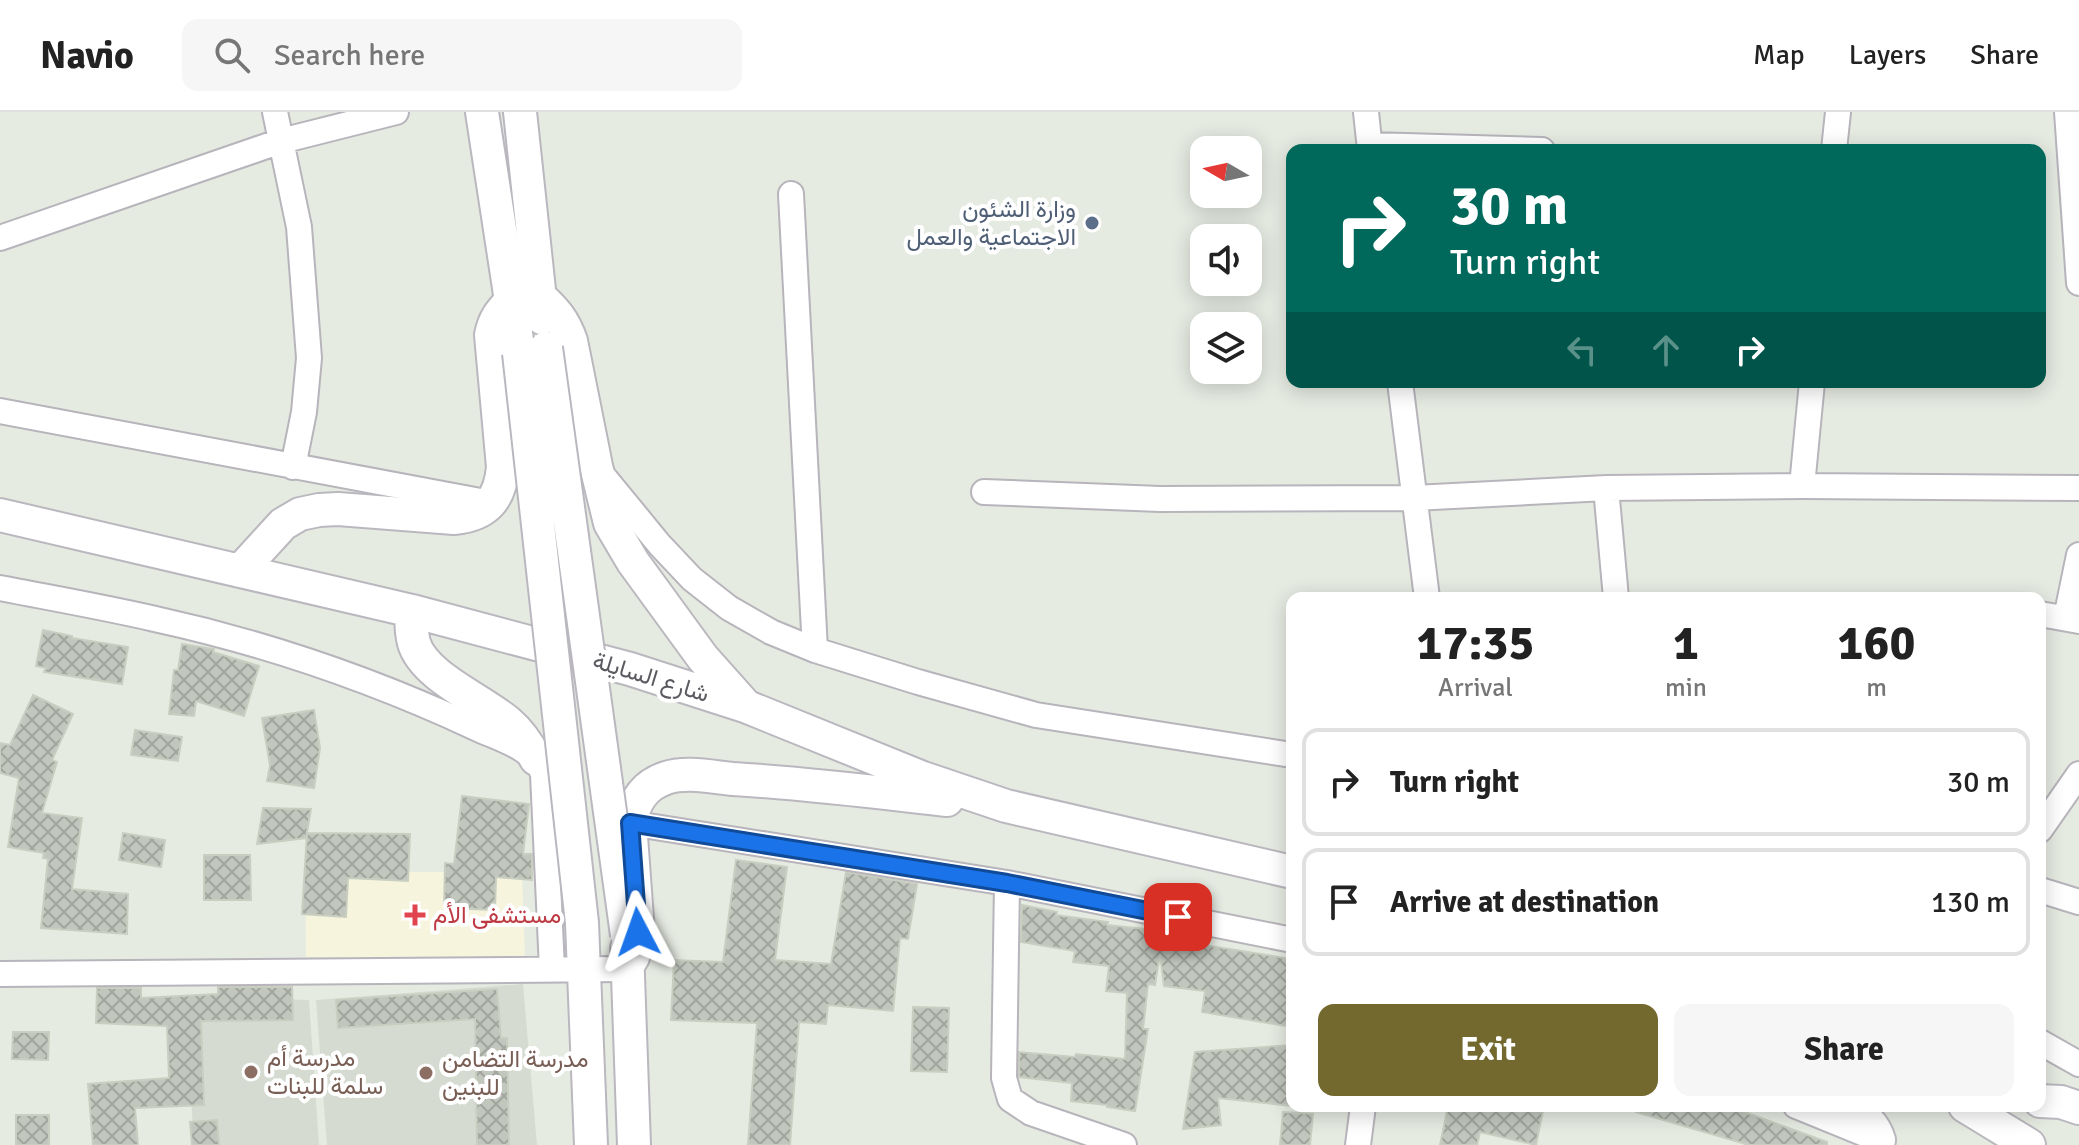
<!DOCTYPE html>
<meta charset="utf-8">
<style>
:root{--surface:#fff;--page:#f6f6f6;--text:#222;--muted:#767676;--line:#e0e0e0;--accent:#73692f}
body{margin:0;font-family:Signika,Vazirmatn,sans-serif;background:var(--page);color:var(--text);height:100vh;display:flex;flex-direction:column;font-size:30px;white-space:nowrap}
*{box-sizing:border-box;margin:0}
p{font-size:26px;color:var(--muted)}
.icon{flex:none;width:44px;height:44px;fill:none;stroke:currentColor;stroke-width:2;stroke-linecap:round;stroke-linejoin:round}
.map{position:relative;flex:1;overflow:hidden}
.sheet{position:absolute;left:1286px;top:480px;width:760px;height:520px;display:flex;flex-direction:column;background:var(--surface);border-radius:16px;box-shadow:0 4px 20px #0003}
.sheet>*{flex:none}
.guide{position:absolute;left:1286px;top:32px;width:760px;height:244px;border-radius:16px;box-shadow:0 4px 20px #0003;background:#00695c;color:#fff;overflow:hidden}
.needle{width:52px;rotate:279deg}
.tools{position:absolute;left:1190px;top:24px;display:grid;gap:16px}
.tools a{display:grid;place-items:center;width:72px;height:72px;border-radius:16px;background:var(--surface);box-shadow:0 4px 20px #0003;font-size:40px}
.pin{position:absolute;display:grid;place-items:center;width:68px;height:68px;color:#fff;margin:-34px;border-radius:16px;box-shadow:0 4px 12px #0006}
.me{position:absolute;width:88px;margin:-44px;rotate:356deg;stroke-linejoin:round;filter:drop-shadow(0 0 6px #0008)}
.turn{display:flex;align-items:center;gap:28px;height:168px;padding:0 32px;font-size:36px}
.turn .icon{width:104px;height:104px;stroke-width:2.5}
.turn b{display:block;font-size:56px;line-height:68px}
.lanes{display:flex;align-items:center;height:76px;padding:0 32px;background:#0003;justify-content:center;gap:40px;direction:ltr}
.lanes .off{opacity:.35}
.eta{display:flex;justify-content:space-evenly;align-items:center;height:136px;text-align:center}
.eta b{font-size:48px;font-weight:700;line-height:56px}
.primary-button{display:flex;gap:16px;margin-top:auto;padding:16px 32px}
.primary-button a{flex:1;height:92px;border-radius:16px;background:var(--accent);color:#fff;font-size:32px;font-weight:700;line-height:92px;text-align:center}
.primary-button a+a{background:var(--page);color:var(--text)}
ul{padding:0;list-style:none}
li{display:flex;align-items:center;gap:24px;height:108px;margin:0 16px 12px;padding:0 16px;border:4px solid var(--line);border-radius:16px}
li div{flex:1}
li b{display:block;font-size:30px}
li em{font-style:normal}
header{display:flex;align-items:center;gap:48px;box-sizing:border-box;height:112px;padding:0 40px;background:var(--surface);border-bottom:2px solid var(--line)}
header strong{font-size:38px}
nav{display:flex;gap:44px;margin-inline-start:auto;font-size:28px}
.search{width:560px;height:72px;background:var(--page);display:flex;align-items:center;gap:20px;box-sizing:border-box;padding:0 28px;border-radius:16px;color:var(--muted);font-size:30px}
.map>svg:first-child{display:block}
</style>
<header>
<strong>Navio</strong>
<div class="search"><svg class="icon" aria-label="search" viewBox="0 0 24 24"><circle cx="10" cy="10" r="6"/><path d="M15 15l6 6"/></svg>Search here</div>
<nav><a>Map</a><a>Layers</a><a>Share</a></nav>
</header>
<div class="map">
<svg width="2079" height="1033" viewBox="0 0 2079 1033">
<defs>
<pattern id="building-cross-hatch" width="8" height="8" patternUnits="userSpaceOnUse" patternTransform="scale(2)"><rect width="8" height="8" fill="#c2c7be"/><path d="M0 0l8 8M0 8l8-8" fill="none" stroke="#a1a59e"/></pattern>
</defs>
<rect width="100%" height="100%" fill="#e6ebe2"/>
<!-- education -->
<path fill="#d5dbd0" d="M 523,872 L 537,1033 L 327,1033 L 316,888 Z
M 185,884 L 309,888 L 319,1033 L 194,1033 Z"/>
<!-- medical -->
<path fill="#f7f4de" d="M 305,760 L 522,760 L 525,846 L 306,845 Z"/>
<!-- building -->
<path fill="url(#building-cross-hatch)" stroke="#c8cfc1" stroke-width="2" d="M 43,518 L 72,524 L 72,526 L 128,535 L 122,572 L 44,560 L 46,556 L 36,554 Z
M 182,532 L 214,537 L 213,540 L 259,554 L 244,604 L 196,589 L 194,604 L 169,602 L 174,558 L 178,558 Z
M 33,583 L 73,602 L 52,648 L 57,650 L 42,701 L 82,706 L 72,777 L 128,782 L 127,822 L 41,816 L 48,747 L 43,746 L 44,741 L 8,735 L 19,666 L 0,661 L 0,631 L 10,633 Z
M 314,598 L 320,636 L 314,676 L 267,669 L 270,654 L 262,606 Z
M 135,618 L 182,625 L 178,649 L 131,643 Z
M 462,684 L 529,692 L 523,742 L 532,742 L 532,768 L 496,765 L 495,798 L 444,796 L 445,751 L 454,752 Z
M 263,696 L 311,697 L 306,726 L 257,732 Z
M 123,721 L 165,728 L 161,755 L 119,748 Z
M 307,721 L 410,722 L 408,769 L 348,766 L 346,805 L 302,802 Z
M 204,743 L 250,743 L 251,788 L 204,788 Z
M 736,748 L 787,755 L 775,848 L 831,852 L 846,760 L 917,772 L 908,827 L 900,826 L 893,899 L 828,893 L 826,912 L 799,910 L 790,1033 L 748,1033 L 757,911 L 671,908 L 674,848 L 723,850 Z
M 1022,793 L 1057,800 L 1056,803 L 1108,810 L 1107,813 L 1174,820 L 1205,826 L 1204,833 L 1292,847 L 1292,915 L 1202,900 L 1205,879 L 1164,874 L 1160,842 L 1155,873 L 1148,872 L 1143,917 L 1148,917 L 1135,999 L 1107,995 L 1107,993 L 1071,989 L 1072,971 L 1019,965 L 1019,940 L 1075,945 L 1076,942 L 1125,947 L 1127,881 L 1106,879 L 1109,854 L 1073,850 L 1075,839 L 1021,830 Z
M 218,875 L 292,875 L 293,908 L 201,909 L 204,993 L 135,996 L 138,1033 L 93,1033 L 88,972 L 169,966 L 167,914 L 96,911 L 97,876 L 141,876 L 141,886 L 218,882 Z
M 497,877 L 501,926 L 507,926 L 509,1033 L 477,1033 L 475,907 L 338,916 L 336,888 Z
M 913,895 L 949,896 L 947,960 L 911,959 Z
M 13,920 L 49,920 L 48,948 L 12,947 Z
M 1292,933 L 1292,994 L 1218,986 L 1221,1013 L 1183,1017 L 1195,940 Z
M 1448,994 L 1544,994 L 1536,1033 L 1480,1020 L 1477,1033 L 1440,1033 Z
M 1637,994 L 1740,994 L 1739,998 L 1827,1030 L 1827,1033 L 1749,1033 L 1636,1000 Z
M 1283,1000 L 1313,1002 L 1310,1033 L 1280,1033 Z
M 16,1003 L 49,1003 L 49,1033 L 16,1033 Z
M 217,1008 L 219,1033 L 192,1033 L 190,1010 Z"/>
<g fill="none" stroke-linecap="round" stroke-linejoin="round">
<!-- street casing -->
<g stroke="#b7b4bb" stroke-width="28">
<path id="street" d="M 275,0 L 299,115 L 309,246 L 304,300 L 293,355
M 1366,0 L 1370,38
M 2067,0 L 2079,171
M 1370,33 L 1542,38
M 1834,38 L 1838,0
M 791,82 L 815,538
M 0,126 L 281,29 L 396,0
M 1400,270 L 1427,486
M 0,299 L 491,391
M 600,360 L 659,432 L 692,467 L 729,496 L 771,520 L 815,538 L 918,570 L 1036,603 L 1292,643
M 1802,374 L 1812,270
M 1606,376 L 1616,486
M 984,380 L 1160,387 L 1414,386 L 1606,376 L 1802,374 L 2079,376
M 0,476 C 51,486 103,495 155,507 C 265,531 373,568 476,616 C 499,627 535,636 543,662 L 552,857
M 2040,502 L 2079,509
M 2066,506 L 2079,443
M 630,711 L 1007,771 L 1292,828
M 2040,718 L 2079,662
M 1007,771 L 1004,966 L 1010,987 L 1031,1001 L 1124,1033
M 2040,778 L 2079,790
M 0,862 L 626,857
M 2040,930 L 2079,952
M 1796,994 L 1882,1029
M 1358,1033 L 1363,994"/>
</g>
<!-- secondary casing -->
<g stroke="#bab7bf" stroke-width="36">
<path id="secondary" d="M 482,0 L 519,241
M 520,0 L 542,206
M 539,184 C 555,198 564,209 571,229 L 596,354 L 610,411 L 633,450 L 703,546 L 744,592
M 0,403 L 412,499 L 630,557 L 745,594 L 923,666 L 1006,694 L 1292,760
M 240,459 L 283,412 L 300,402 L 319,398 L 338,397 L 454,406 C 487,403 500,387 503,355 L 491,223 C 494,208 500,200 511,189
M 412,499 C 411,510 411,520 414,531 C 424,565 483,588 509,611 C 521,621 529,634 536,647
M 582,811 L 591,1033
M 627,836 L 634,1033
M 626,857 L 633,845 L 638,820 L 630,711 C 634,690 644,673 666,666 C 686,659 712,665 733,667 C 805,671 876,680 947,688
M 2040,989 L 2061,990 L 2079,996
M 1846,994 C 1861,1001 1874,1011 1879,1028
M 1965,994 L 2029,1033"/>
</g>
<!-- street -->
<use href="#street" stroke="#fff" stroke-width="24"/>
<!-- secondary -->
<use href="#secondary" stroke="#fff" stroke-width="32"/>
<!-- secondary-bridge casing -->
<g stroke="#bab7bf" stroke-width="36" stroke-linecap="butt">
<path id="secondary-bridge" d="M 546,236 L 627,823
M 519,241 L 582,811"/>
</g>
<!-- secondary-bridge -->
<use href="#secondary-bridge" stroke="#fff" stroke-width="32"/>
</g>
<g fill="none" stroke-linecap="round" stroke-linejoin="round">
<!-- route casing -->
<g stroke="#114b97" stroke-width="20">
<path id="route" d="M 638,820 L 630,711 L 1007,771 L 1178,805"/>
</g>
<!-- route -->
<use href="#route" stroke="#1a73e8" stroke-width="14"/>
</g>
<!-- markers -->
<circle fill="#5c6f8a" stroke="#fff" stroke-width="3" cx="1092" cy="111" r="8"/>
<path fill="#e0444e" stroke="#fff" stroke-width="3" d="M411 791h8v8h8v8h-8v8h-8v-8h-8v-8h8z"/>
<g fill="#8d6e63" stroke="#fff" stroke-width="3">
<circle cx="251" cy="960" r="8"/>
<circle cx="426" cy="961" r="8"/>
</g>
<g text-anchor="middle" dominant-baseline="central" stroke-width="8" stroke-linejoin="round" paint-order="stroke">
<!-- service labels -->
<g font-size="24" fill="#4e5e75" stroke="#fff" text-anchor="end">
<text x="1076" y="97">وزارة الشئون<tspan x="1076" dy="28">الاجتماعية والعمل</tspan></text>
</g>
<!-- street labels -->
<g font-size="24" fill="#5c5a61" stroke="#fff">
<text transform="translate(651 565) rotate(17)">شارع السايلة</text>
</g>
<!-- health labels -->
<g font-size="24" fill="#be3a42" stroke="#fff" text-anchor="start">
<text x="433" y="803">مستشفى الأم</text>
</g>
<!-- education labels -->
<g font-size="24" fill="#785e54" stroke="#fff" text-anchor="start">
<text x="267" y="946">مدرسة أم<tspan x="267" dy="28">سلمة للبنات</tspan></text>
<text x="442" y="947">مدرسة التضامن<tspan x="442" dy="28">للبنين</tspan></text>
</g>
</g>
</svg>
<div class="tools">
<a><svg class="needle" viewBox="-14 -14 28 28"><path d="M0-13l5 13h-10z" fill="#e53935"/><path d="M0 13l5-13h-10z" fill="#767676"/></svg></a>
<a><svg class="icon" aria-label="sound" viewBox="0 0 24 24"><path d="M4 9h4l5-4v14l-5-4H4zM17 9q2 3 0 6"/></svg></a>
<a><svg class="icon" aria-label="layers" viewBox="0 0 24 24"><path d="M12 4l9 5-9 5-9-5zM3 14l9 5 9-5"/></svg></a>
</div>
<div class="pin" style="left:1178px;top:805px;background:#d93025"><svg class="icon" aria-label="arrive" viewBox="0 0 24 24"><path d="M6 21V4h12l-3 4 3 4H6"/></svg></div>
<svg class="me" style="left:638px;top:820px" viewBox="-20 -20 40 40"><path d="M0-17L14 15 0 8-14 15z" fill="#1a73e8" stroke="#fff" stroke-width="4"/></svg>
<div class="guide">
<div class="turn"><svg class="icon" aria-label="right" viewBox="0 0 24 24"><path d="M7 20v-9h11M14 6l5 5-5 5"/></svg><div><b>30 m</b>Turn right</div></div>
<div class="lanes"><svg class="icon off" aria-label="left" viewBox="0 0 24 24"><path d="M17 20v-9H6M10 6l-5 5 5 5"/></svg><svg class="icon off" aria-label="ahead" viewBox="0 0 24 24"><path d="M12 20V5M6 11l6-6 6 6"/></svg><svg class="icon" aria-label="right" viewBox="0 0 24 24"><path d="M7 20v-9h11M14 6l5 5-5 5"/></svg></div>
</div>
<section class="sheet">
<div class="eta">
<div><b>17:35</b><p>Arrival</p></div>
<div><b>1</b><p>min</p></div>
<div><b>160</b><p>m</p></div>
</div>
<ul>
<li><svg class="icon" aria-label="right" viewBox="0 0 24 24"><path d="M7 20v-9h11M14 6l5 5-5 5"/></svg><div><b>Turn right</b></div><em>30 m</em></li>
<li><svg class="icon" aria-label="arrive" viewBox="0 0 24 24"><path d="M6 21V4h12l-3 4 3 4H6"/></svg><div><b>Arrive at destination</b></div><em>130 m</em></li>
</ul>
<div class="primary-button"><a>Exit</a><a>Share</a></div>
</section>
</div>
